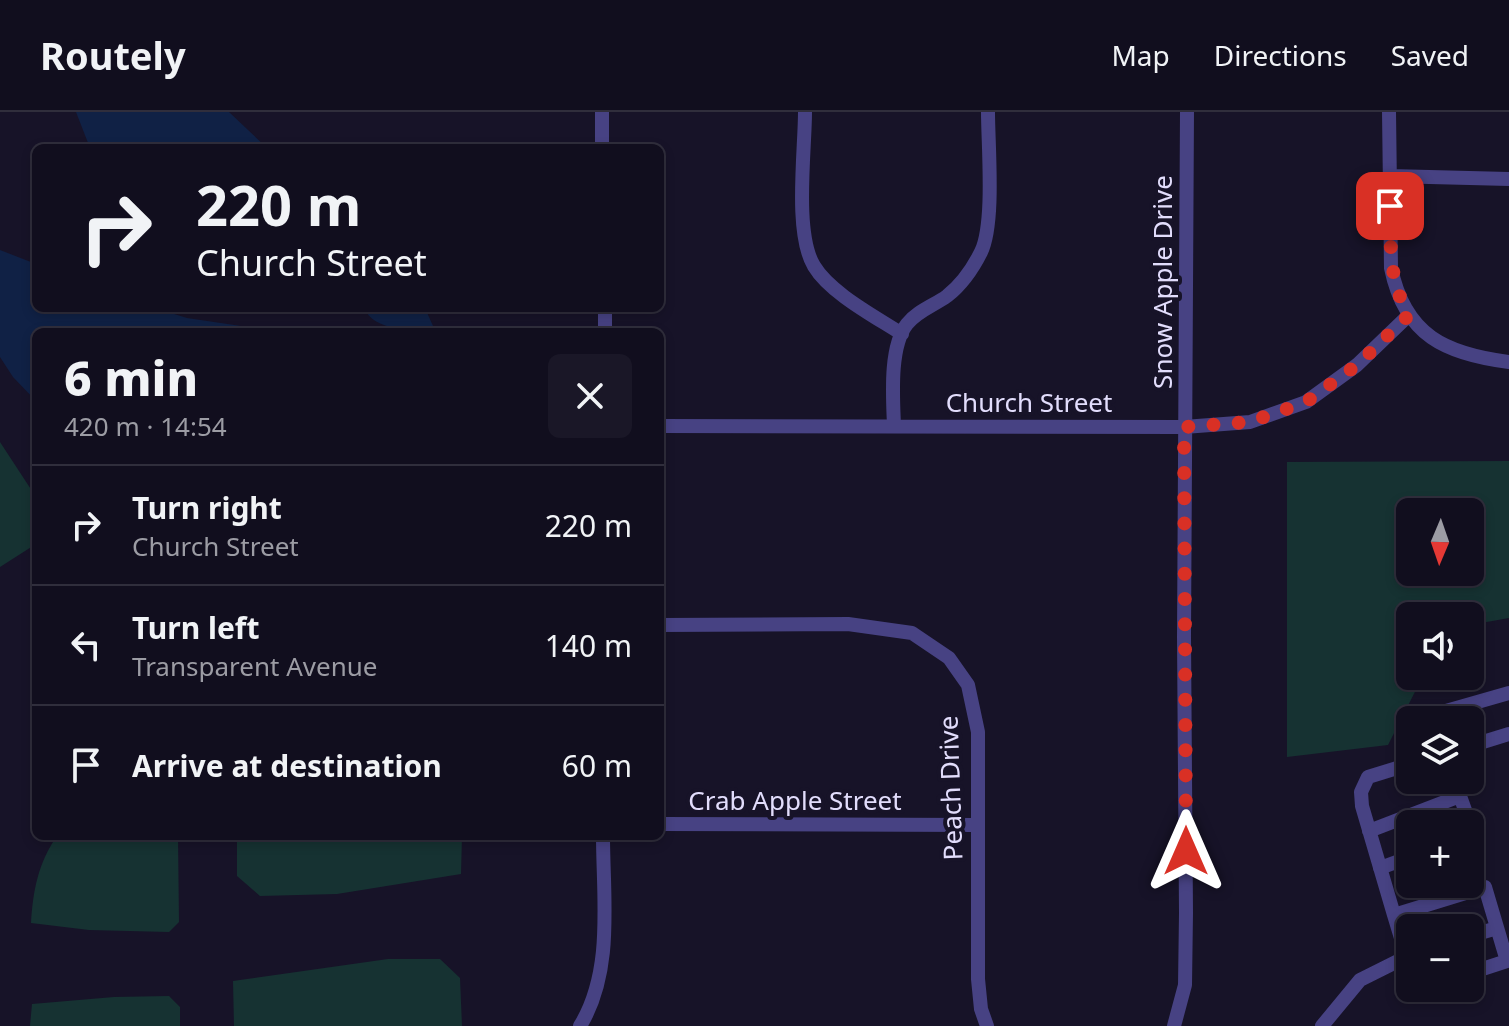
<!DOCTYPE html>
<meta charset="utf-8">
<style>
:root{--surface:#110e1e;--page:#1a1727;--text:#f1f3f6;--muted:#9c9ca4;--line:#302e3c}
body{margin:0;font-family:"Noto Sans",sans-serif;background:var(--page);color:var(--text);height:100vh;display:flex;flex-direction:column;font-size:30px;white-space:nowrap}
*{box-sizing:border-box;margin:0}
p{font-size:26px;color:var(--muted)}
.icon{flex:none;width:44px;height:44px;fill:none;stroke:currentColor;stroke-width:2;stroke-linecap:round;stroke-linejoin:round}
.map{position:relative;flex:1;overflow:hidden}
.sheet{position:absolute;left:32px;top:216px;width:632px;height:512px;display:flex;flex-direction:column;background:var(--surface);border-radius:12px;box-shadow:0 4px 12px #0003,0 0 0 2px var(--line)}
.sheet>*{flex:none}
.banner{position:absolute;left:32px;top:32px;width:632px;height:168px;border-radius:12px;box-shadow:0 4px 12px #0003,0 0 0 2px var(--line);background:#110e1e;color:var(--text);overflow:hidden}
.needle{width:52px;rotate:182deg}
.buttons{position:absolute;left:1396px;top:386px;display:grid;gap:16px}
.buttons a{display:grid;place-items:center;width:88px;height:88px;border-radius:12px;background:var(--surface);box-shadow:0 4px 12px #0003,0 0 0 2px var(--line);font-size:40px}
.pin{position:absolute;display:grid;place-items:center;width:68px;height:68px;color:#fff;margin:-34px;border-radius:16px;box-shadow:0 4px 12px #0006}
.me{position:absolute;width:88px;margin:-44px;rotate:0deg;stroke-linejoin:round;filter:drop-shadow(0 0 6px #0008)}
.turn{display:flex;align-items:center;gap:28px;height:168px;padding:0 32px;font-size:36px}
.turn .icon{width:104px;height:104px;stroke-width:2.5}
.turn b{display:block;font-size:56px;line-height:68px}
.round{display:grid;place-items:center;flex:none;width:84px;height:84px;border-radius:12px;background:var(--page)}
.summary{display:flex;align-items:center;justify-content:space-between;height:136px;padding:0 32px}
h1{font-size:48px;font-weight:800;line-height:60px}
ul{padding:0;list-style:none}
li{display:flex;align-items:center;gap:24px;height:120px;padding:0 32px;border-top:2px solid var(--line)}
li div{flex:1}
li b{display:block;font-size:30px}
li em{font-style:normal}
header{display:flex;align-items:center;gap:48px;box-sizing:border-box;height:112px;padding:0 40px;background:var(--surface);border-bottom:2px solid var(--line)}
header strong{font-size:38px}
nav{display:flex;gap:44px;margin-inline-start:auto;font-size:28px}
.map>svg:first-child{display:block}
</style>
<header>
<strong>Routely</strong>
<nav><a>Map</a><a>Directions</a><a>Saved</a></nav>
</header>
<div class="map">
<svg width="1509" height="914" viewBox="0 0 1509 914">
<rect width="100%" height="100%" fill="#171328"/>
<!-- green -->
<path fill="#163232" fill-rule="evenodd" d="M 0,330 L 36,385 L 36,432 L 0,455 Z
M 1509,349 L 1509,506 L 1470,513 L 1470,504 L 1410,504 L 1410,564 L 1423,564 L 1388,633 L 1287,645 L 1287,350 ZM 1470,400 L 1470,460 L 1410,460 L 1410,400 Z
M 57,724 L 178,724 L 179,810 L 169,820 L 89,818 L 31,811 C 33,779 38,751 57,724 Z
M 237,724 L 462,724 L 461,762 L 337,782 L 260,784 L 237,764 Z
M 388,847 L 440,847 L 460,866 L 462,914 L 234,914 L 233,869 Z
M 169,884 L 180,895 L 180,914 L 30,914 L 32,892 L 114,885 Z"/>
<!-- water -->
<path fill="#102145" d="M 76,0 L 229,0 L 267,36 L 90,36 Z
M 0,138 L 36,152 L 36,196 L 155,196 L 187,206 L 241,214 L 252,220 L 36,220 L 36,289 L 13,265 L 0,245 Z
M 365,196 L 425,196 L 433,214 L 455,220 C 433,220 371,222 365,196 Z"/>
<g fill="none" stroke-linecap="round" stroke-linejoin="round">
<!-- minor -->
<path stroke="#474283" stroke-width="14" d="M 602,0 L 602,36
M 805,0 C 805,39 794,121 814,154 C 830,181 876,205 902,222
M 1389,0 L 1391,156 C 1405,224 1446,242 1509,250
M 1390,64 L 1509,67
M 605,196 L 605,220
M 660,314 L 1184,315 L 1250,310 L 1306,290 L 1357,253 L 1409,203
M 894,314 C 893,286 889,235 907,212 C 917,199 935,193 947,184 C 961,173 973,156 981,140 C 995,111 988,34 988,0
M 660,513 L 848,512 L 912,521 L 949,546 L 968,573 L 978,620 L 978,867 L 981,897 L 987,914
M 1424,608 L 1425,605 L 1509,581
M 1470,634 L 1509,622
M 660,712 L 977,713
M 1369,719 L 1460,684 L 1470,712
M 1380,756 L 1410,745
M 1394,803 L 1362,694 L 1361,680 L 1368,665 L 1410,652
M 1470,824 L 1497,816
M 1410,856 L 1394,803 L 1485,775 L 1507,849 L 1470,861
M 1416,876 L 1422,876
M 580,914 C 614,859 603,786 603,724
M 1174,914 L 1185,873 L 1186,801 L 1184,525 L 1187,0
M 1322,914 L 1360,868 L 1410,843"/>
</g>
<g fill="none" stroke-linecap="round" stroke-linejoin="round">
<!-- route -->
<path stroke="#d93025" stroke-width="14" stroke-dasharray="0 25.2" d="M 1186,739 L 1184,315 L 1250,310 L 1306,290 L 1357,253 L 1409,203 C 1388,169 1391,133 1390,94"/>
</g>
<g text-anchor="middle" dominant-baseline="central" stroke-width="8" stroke-linejoin="round" paint-order="stroke">
<!-- street labels -->
<g font-size="26" fill="#e2ddfc" stroke="#171328">
<text transform="translate(1162 170) rotate(-90)">Snow Apple Drive</text>
<text x="1029" y="290">Church Street</text>
<text transform="translate(950 676) rotate(-92)">Peach Drive</text>
<text x="795" y="688">Crab Apple Street</text>
</g>
</g>
</svg>
<div class="buttons">
<a><svg class="needle" viewBox="-14 -14 28 28"><path d="M0-13l5 13h-10z" fill="#e53935"/><path d="M0 13l5-13h-10z" fill="#9c9ca4"/></svg></a>
<a><svg class="icon" aria-label="sound" viewBox="0 0 24 24"><path d="M4 9h4l5-4v14l-5-4H4zM17 9q2 3 0 6"/></svg></a>
<a><svg class="icon" aria-label="layers" viewBox="0 0 24 24"><path d="M12 4l9 5-9 5-9-5zM3 14l9 5 9-5"/></svg></a>
<a>+</a>
<a>−</a>
</div>
<div class="pin" style="left:1390px;top:94px;background:#d93025"><svg class="icon" aria-label="arrive" viewBox="0 0 24 24"><path d="M6 21V4h12l-3 4 3 4H6"/></svg></div>
<svg class="me" style="left:1186px;top:739px" viewBox="-20 -20 40 40"><path d="M0-17L14 15 0 8-14 15z" fill="#d93025" stroke="#fff" stroke-width="4"/></svg>
<div class="banner">
<div class="turn"><svg class="icon" aria-label="right" viewBox="0 0 24 24"><path d="M7 20v-9h11M14 6l5 5-5 5"/></svg><div><b>220 m</b>Church Street</div></div>
</div>
<section class="sheet">
<div class="summary"><div><h1>6 min</h1><p>420 m · 14:54</p></div><a class="round"><svg class="icon" aria-label="close" viewBox="0 0 24 24"><path d="M6 6l12 12M18 6L6 18"/></svg></a></div>
<ul>
<li><svg class="icon" aria-label="right" viewBox="0 0 24 24"><path d="M7 20v-9h11M14 6l5 5-5 5"/></svg><div><b>Turn right</b><p>Church Street</p></div><em>220 m</em></li>
<li><svg class="icon" aria-label="left" viewBox="0 0 24 24"><path d="M17 20v-9H6M10 6l-5 5 5 5"/></svg><div><b>Turn left</b><p>Transparent Avenue</p></div><em>140 m</em></li>
<li><svg class="icon" aria-label="arrive" viewBox="0 0 24 24"><path d="M6 21V4h12l-3 4 3 4H6"/></svg><div><b>Arrive at destination</b></div><em>60 m</em></li>
</ul>
</section>
</div>
